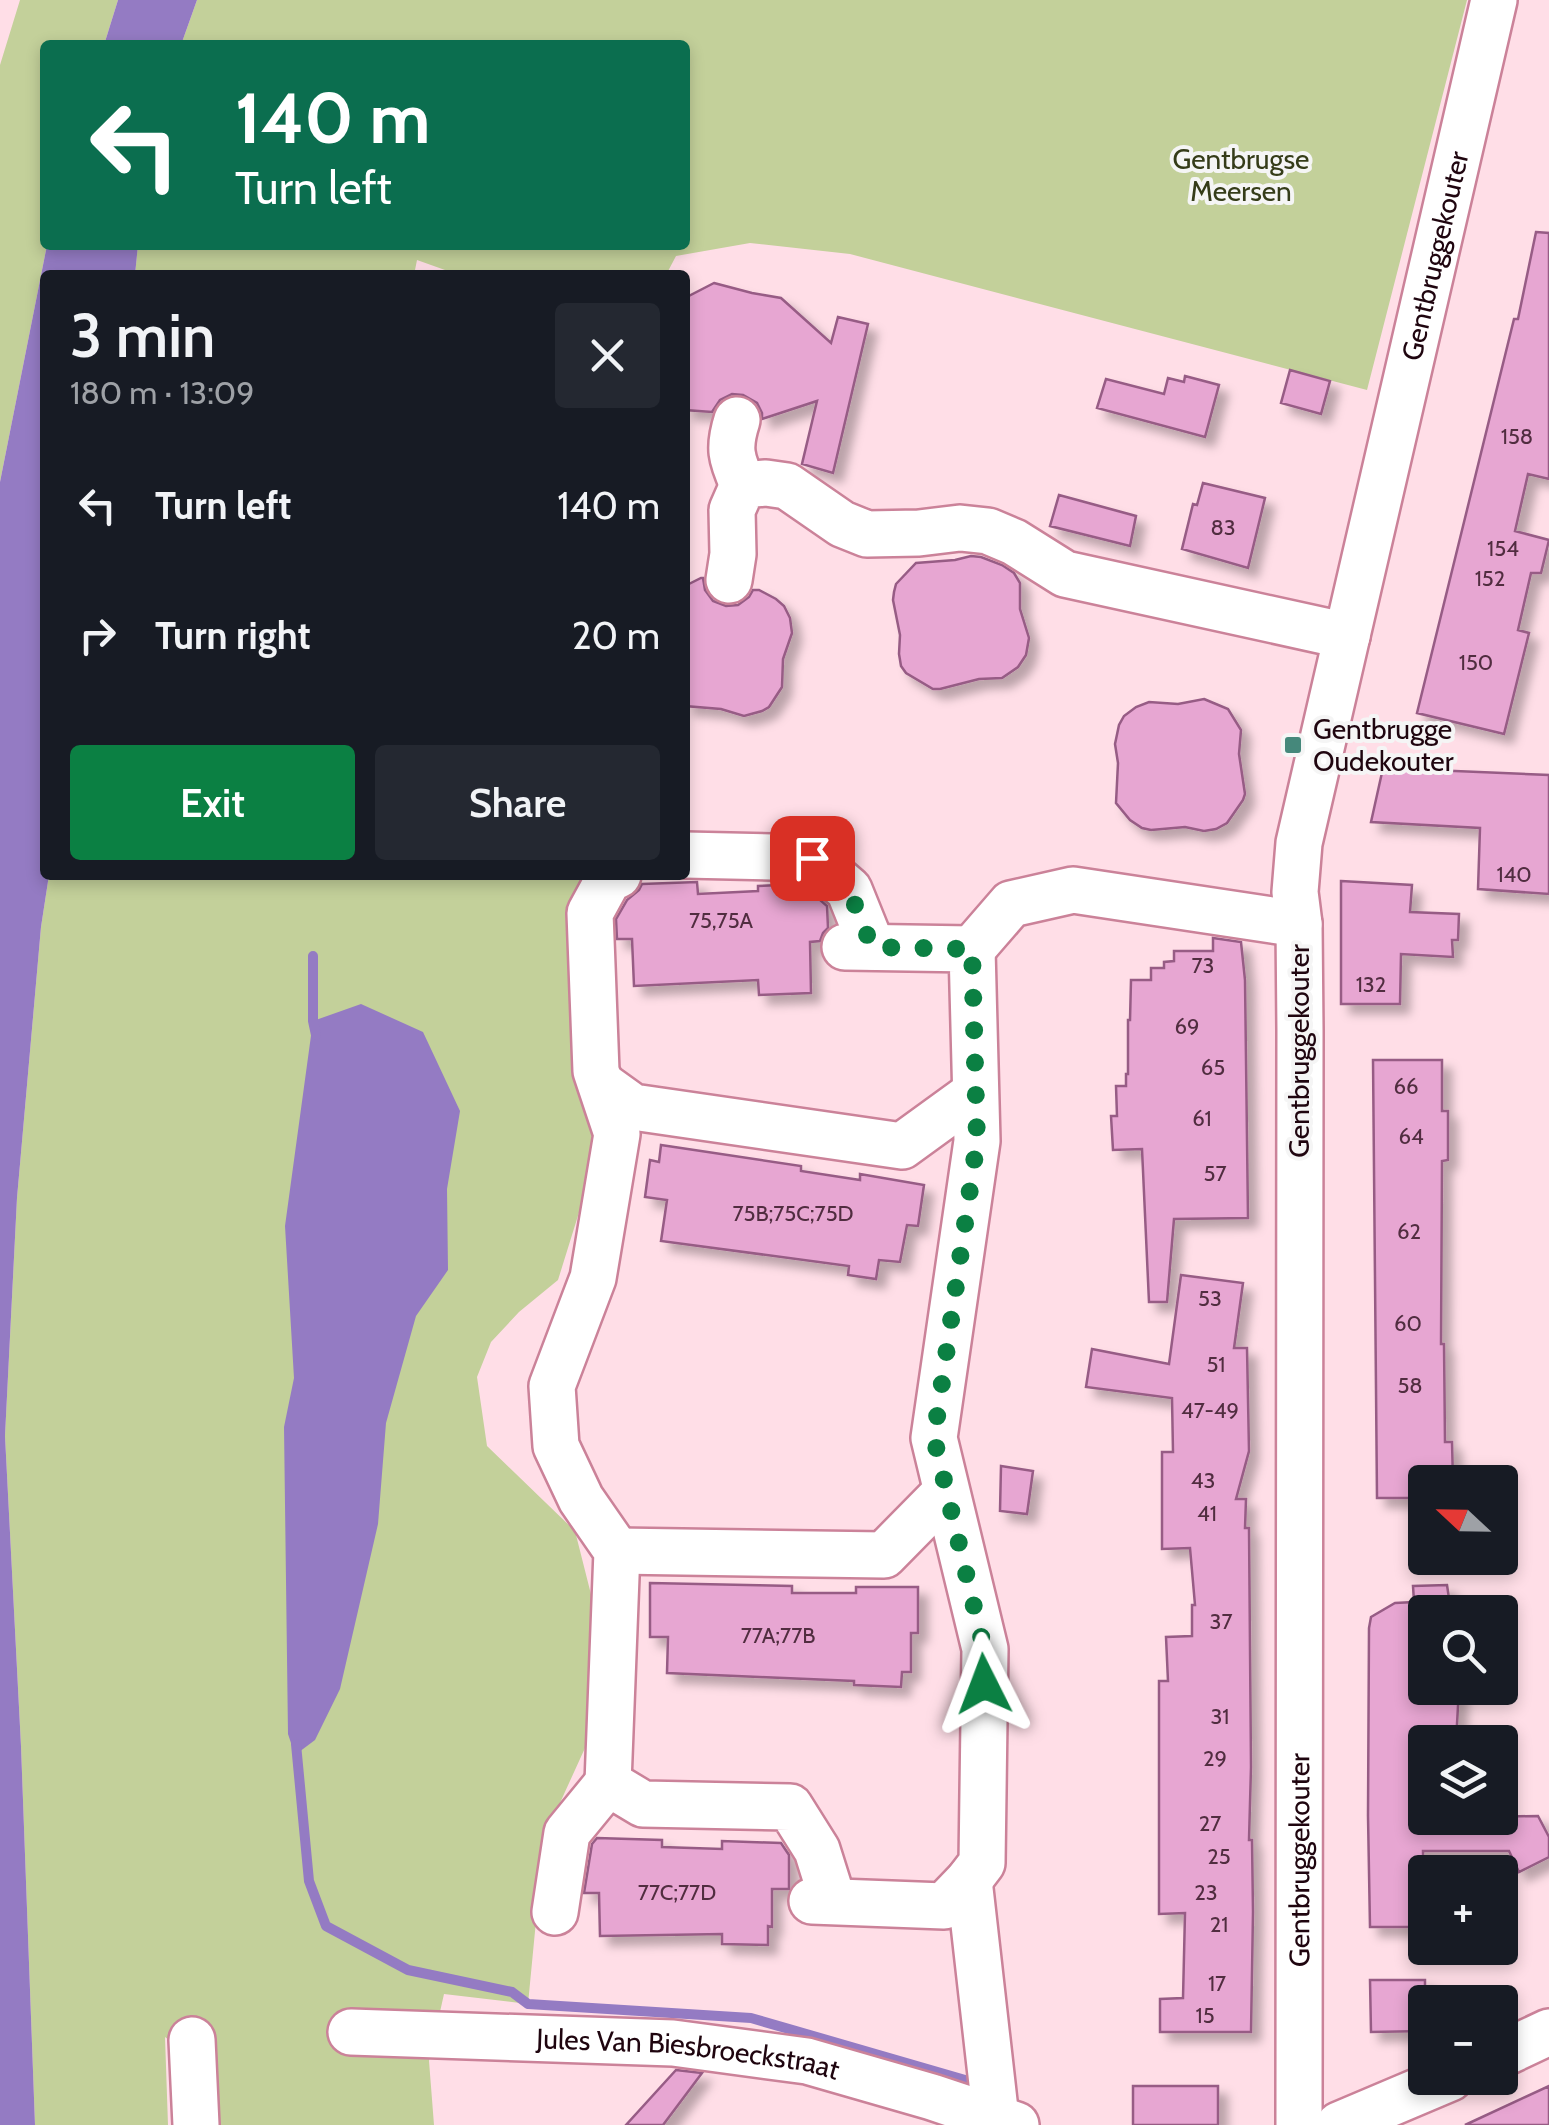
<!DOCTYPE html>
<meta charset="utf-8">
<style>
:root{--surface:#171b24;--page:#242831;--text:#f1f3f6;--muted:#9ea1a6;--accent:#0b8043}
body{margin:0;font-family:Cabin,sans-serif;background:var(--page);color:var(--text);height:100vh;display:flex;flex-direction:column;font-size:38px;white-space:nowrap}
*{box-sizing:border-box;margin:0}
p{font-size:32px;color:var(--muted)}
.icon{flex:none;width:55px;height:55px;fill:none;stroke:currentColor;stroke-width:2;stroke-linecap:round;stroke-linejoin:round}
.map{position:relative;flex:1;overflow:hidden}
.details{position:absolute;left:40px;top:270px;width:650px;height:610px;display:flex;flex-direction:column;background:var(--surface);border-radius:10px;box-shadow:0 5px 15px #0003}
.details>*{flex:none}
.banner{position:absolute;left:40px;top:40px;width:650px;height:210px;border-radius:10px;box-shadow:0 5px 15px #0003;background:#0b6e4f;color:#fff;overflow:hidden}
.needle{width:65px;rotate:292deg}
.fabs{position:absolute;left:1408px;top:1465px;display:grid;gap:20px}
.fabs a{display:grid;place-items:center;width:110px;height:110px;border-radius:10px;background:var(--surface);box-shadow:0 5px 15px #0003;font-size:50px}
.pin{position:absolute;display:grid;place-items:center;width:85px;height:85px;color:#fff;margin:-42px;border-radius:20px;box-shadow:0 5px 15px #0006}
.me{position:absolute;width:110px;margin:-55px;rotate:357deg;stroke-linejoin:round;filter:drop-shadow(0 0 8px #0008)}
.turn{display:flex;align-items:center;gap:35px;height:210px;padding:0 30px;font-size:45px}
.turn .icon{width:130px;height:130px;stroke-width:2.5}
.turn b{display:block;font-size:70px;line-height:85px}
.round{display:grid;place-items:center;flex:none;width:105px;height:105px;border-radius:10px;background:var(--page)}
.overview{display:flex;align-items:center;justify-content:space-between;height:170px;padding:0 30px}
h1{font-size:60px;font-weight:600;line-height:75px}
.primary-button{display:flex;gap:20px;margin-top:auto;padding:20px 30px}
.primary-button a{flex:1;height:115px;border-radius:10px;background:var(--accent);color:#fff;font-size:40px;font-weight:600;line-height:115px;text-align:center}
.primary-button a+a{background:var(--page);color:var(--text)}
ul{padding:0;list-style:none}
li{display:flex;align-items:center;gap:30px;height:130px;padding:0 30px}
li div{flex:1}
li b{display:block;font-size:38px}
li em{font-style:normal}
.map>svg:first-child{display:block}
</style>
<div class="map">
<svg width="1549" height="2125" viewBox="0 0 1549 2125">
<defs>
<filter id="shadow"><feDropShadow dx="9" dy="9" stdDeviation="5" flood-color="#0004"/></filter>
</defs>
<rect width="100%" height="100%" fill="#ffdee7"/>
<!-- green -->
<path fill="#c3d09a" d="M 20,0 L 118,0 L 104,45 L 45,45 L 45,245 L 47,245 L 0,482 L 0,65 Z
M 197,0 L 1467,0 L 1367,390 L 850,254 L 750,243 L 676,256 L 666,275 L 459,275 L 417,260 L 414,275 L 135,275 L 138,245 L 685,245 L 685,45 L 181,45 Z
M 49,875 L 583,875 L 578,885 L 572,1048 L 596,1120 L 595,1161 L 558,1280 L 519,1312 L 491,1342 L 477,1377 L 487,1446 L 575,1531 L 599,1626 L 590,1737 L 549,1827 L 541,1869 L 528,2004 L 444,1994 L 429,2061 L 434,2125 L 209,2125 L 206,2069 L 165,2037 L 168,2125 L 35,2125 L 21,1746 L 5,1436 L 17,1198 L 41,927 Z"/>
<!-- water -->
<path fill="#947bc3" d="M 118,0 L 197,0 L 181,45 L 104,45 Z
M 47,245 L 138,245 L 135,275 L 45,275 L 45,875 L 49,875 L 41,927 L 17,1198 L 5,1436 L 21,1746 L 35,2125 L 0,2125 L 0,482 Z
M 361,1004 L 423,1032 L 460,1111 L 447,1189 L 448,1270 L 416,1316 L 386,1423 L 378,1524 L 340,1689 L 315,1740 L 295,1755 L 288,1734 L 284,1427 L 294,1378 L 285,1226 L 313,1021 Z"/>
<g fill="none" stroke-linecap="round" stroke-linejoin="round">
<!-- stream -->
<path stroke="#947bc3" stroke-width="10" d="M 313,956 L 313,1021 L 316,1035
M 296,1744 L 309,1881 L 326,1926 L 408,1970 L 512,1992 L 528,2004 L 751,2018 L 979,2084"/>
</g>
<!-- building -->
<path fill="#e7a6d2" stroke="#975c85" stroke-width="2.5" filter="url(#shadow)" d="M 1536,232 L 1549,233 L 1549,479 L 1528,474 L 1515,531 L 1549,540 L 1541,573 L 1531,573 L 1518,630 L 1529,633 L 1504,734 L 1417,713 L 1514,319 L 1518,319 Z
M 714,283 L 752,293 L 781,298 L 831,343 L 838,317 L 868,324 L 833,473 L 802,464 L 817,401 L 762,419 L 762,413 L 757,403 L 743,395 L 732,394 L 720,400 L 712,412 L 685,410 L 685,298 Z
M 1290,370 L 1330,381 L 1321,414 L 1281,403 Z
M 1185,376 L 1219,385 L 1205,437 L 1097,408 L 1106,379 L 1164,394 L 1168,378 L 1184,382 Z
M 1203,483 L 1265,498 L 1248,568 L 1182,549 L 1193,504 L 1197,505 Z
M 1059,495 L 1136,516 L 1130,546 L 1050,526 Z
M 971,556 L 981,557 L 1002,565 L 1014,573 L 1020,583 L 1020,609 L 1029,638 L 1026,655 L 1018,667 L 1002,678 L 979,679 L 940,689 L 933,689 L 906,673 L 901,666 L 899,654 L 900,635 L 893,600 L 894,592 L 896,584 L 916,563 L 955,560 Z
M 701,578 L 703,578 L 705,590 L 713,601 L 726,606 L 738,605 L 749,597 L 753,590 L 759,590 L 776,599 L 784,606 L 790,618 L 792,633 L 783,659 L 782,687 L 769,707 L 762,711 L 744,716 L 721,709 L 685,706 L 685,586 Z
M 1204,699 L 1228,709 L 1241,730 L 1239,754 L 1245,794 L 1243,800 L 1227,823 L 1216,829 L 1204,831 L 1185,827 L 1151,830 L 1142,828 L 1130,820 L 1116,803 L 1118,763 L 1115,744 L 1119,725 L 1124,716 L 1136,707 L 1149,702 L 1178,704 Z
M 1383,768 L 1549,775 L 1549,894 L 1478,889 L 1480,828 L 1371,822 Z
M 1341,881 L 1412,885 L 1410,912 L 1459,914 L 1458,940 L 1452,940 L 1453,957 L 1401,954 L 1400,1004 L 1341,1004 Z
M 697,882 L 698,894 L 758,891 L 758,886 L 802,884 L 827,906 L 828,928 L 823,933 L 820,941 L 810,942 L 811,993 L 759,995 L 758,980 L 634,986 L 632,939 L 617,939 L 616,919 L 627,900 L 639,890 L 642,884 Z
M 1213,938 L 1241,942 L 1245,980 L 1248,1218 L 1174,1219 L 1167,1302 L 1149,1302 L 1142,1149 L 1113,1150 L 1111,1116 L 1117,1116 L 1116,1086 L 1126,1086 L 1126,1074 L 1128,1074 L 1128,1020 L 1130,1020 L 1131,980 L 1151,980 L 1151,968 L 1164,968 L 1164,962 L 1174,961 L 1174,951 L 1213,951 Z
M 1373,1060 L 1442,1060 L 1442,1111 L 1448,1111 L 1448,1160 L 1442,1161 L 1441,1344 L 1444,1344 L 1445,1442 L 1452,1442 L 1453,1482 L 1425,1482 L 1425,1498 L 1377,1498 Z
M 661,1145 L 801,1166 L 801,1171 L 860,1180 L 860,1174 L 924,1185 L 918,1226 L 907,1225 L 900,1262 L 879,1260 L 876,1279 L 848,1275 L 849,1266 L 661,1241 L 667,1200 L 645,1197 L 650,1160 L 659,1162 Z
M 1181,1275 L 1243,1283 L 1234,1348 L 1247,1348 L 1249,1451 L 1236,1499 L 1246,1499 L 1245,1528 L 1249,1528 L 1251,1767 L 1249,1840 L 1252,1840 L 1253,1912 L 1251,2032 L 1160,2032 L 1160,1999 L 1183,1998 L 1185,1913 L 1159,1914 L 1159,1681 L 1168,1681 L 1166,1637 L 1192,1636 L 1192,1605 L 1195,1605 L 1190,1548 L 1162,1549 L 1162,1452 L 1173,1452 L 1172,1398 L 1086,1387 L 1092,1349 L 1169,1364 Z
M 1001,1466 L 1033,1471 L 1027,1514 L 1000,1511 Z
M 650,1583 L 792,1586 L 792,1593 L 856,1593 L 856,1587 L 918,1587 L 918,1633 L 911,1633 L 911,1672 L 902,1672 L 901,1687 L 854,1685 L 854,1681 L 667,1673 L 668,1637 L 650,1637 Z
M 1447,1585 L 1451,1612 L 1425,1612 L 1425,1688 L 1459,1688 L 1456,1742 L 1425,1742 L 1425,1818 L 1538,1816 L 1549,1837 L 1549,1857 L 1519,1872 L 1509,1851 L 1423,1851 L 1424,1927 L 1370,1927 L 1368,1816 L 1369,1628 L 1371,1617 L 1395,1603 L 1414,1602 L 1413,1586 Z
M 597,1838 L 662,1840 L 662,1847 L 722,1849 L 722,1841 L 781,1843 L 789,1855 L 789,1889 L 772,1889 L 772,1927 L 768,1926 L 768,1945 L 722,1944 L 722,1934 L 600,1936 L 599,1893 L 584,1893 L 592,1844 Z
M 1370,1980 L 1425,1980 L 1425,2031 L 1371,2032 Z
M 676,2070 L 702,2073 L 663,2125 L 626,2125 Z
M 1133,2086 L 1218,2086 L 1218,2125 L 1133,2125 Z
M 1549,2086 L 1549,2125 L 1465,2125 Z"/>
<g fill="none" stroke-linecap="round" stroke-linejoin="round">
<!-- minor casing -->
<g stroke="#cb8299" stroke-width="50">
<g id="minor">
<path d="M 737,420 C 728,448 731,458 743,485"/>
<path d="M 729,580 L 733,554 L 732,510 L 743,485 L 766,483 L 787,486 L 842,524 L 867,534 L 919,533 L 960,528 L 988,531 L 1014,542 L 1065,574 L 1347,636"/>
<path d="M 685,855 L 812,858 L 849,890 L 872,947"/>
<path d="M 618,875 L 608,880 L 590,913 L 596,1071 L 617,1134 L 593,1278 L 552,1386 L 556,1446 L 581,1499 L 617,1551 L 608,1783 L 643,1804 L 790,1807 L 817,1850 L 833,1901"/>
<path d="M 972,949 L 1011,904 L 1073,890 L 1299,924"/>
<path d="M 601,1084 L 633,1107 L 902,1146 L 975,1093"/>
<path d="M 617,1551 L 884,1555 L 946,1492"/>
<path d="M 969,1880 L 996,2119"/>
<path d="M 812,1901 L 944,1906 L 969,1880 L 982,1863 L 985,1649 L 934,1438 L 977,1141 L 972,949 L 845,947"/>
<path d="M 555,1912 L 567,1833 L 608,1783"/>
<path id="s1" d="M 351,2032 L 673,2043 L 807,2061 L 932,2097 L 1016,2125"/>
<path d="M 192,2040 L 196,2125"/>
<path d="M 1500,2055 L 1549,2032"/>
<path id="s2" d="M 1299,2125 L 1300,1031 L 1299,924 L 1295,892 L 1299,843 L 1494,0"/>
<path d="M 1339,2125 L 1450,2078"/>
</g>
</g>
<!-- minor -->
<use href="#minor" stroke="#fff" stroke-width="45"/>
</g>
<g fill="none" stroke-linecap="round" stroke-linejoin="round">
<!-- route -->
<path stroke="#0b8043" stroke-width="18" stroke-dasharray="0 32.4" d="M 812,858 L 849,890 L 872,947 L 972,949 L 977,1141 L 934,1438 L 984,1649 L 984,1684"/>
</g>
<!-- markers -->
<rect fill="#45887b" stroke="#f5f5f5" stroke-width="4" x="1283" y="735" width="20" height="20" rx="5"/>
<g text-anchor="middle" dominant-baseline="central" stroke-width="8" stroke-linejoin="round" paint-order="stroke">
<!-- number labels -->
<g font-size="22" fill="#512d40">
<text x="1517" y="436">158</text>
<text x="1223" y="527">83</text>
<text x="1503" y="548">154</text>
<text x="1490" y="578">152</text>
<text x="1476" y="662">150</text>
<text x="1514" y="874">140</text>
<text x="721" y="920">75,75A</text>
<text x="1203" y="965">73</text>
<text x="1371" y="984">132</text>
<text x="1187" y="1026">69</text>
<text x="1213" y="1067">65</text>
<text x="1406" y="1086">66</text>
<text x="1202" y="1118">61</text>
<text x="1411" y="1136">64</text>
<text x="1215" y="1173">57</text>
<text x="793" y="1213">75B;75C;75D</text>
<text x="1409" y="1231">62</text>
<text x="1210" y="1298">53</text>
<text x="1408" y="1323">60</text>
<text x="1216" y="1364">51</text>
<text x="1410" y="1385">58</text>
<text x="1210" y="1410">47-49</text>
<text x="1203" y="1480">43</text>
<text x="1207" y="1513">41</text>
<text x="1221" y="1621">37</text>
<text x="778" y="1635">77A;77B</text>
<text x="1220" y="1716">31</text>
<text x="1215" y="1758">29</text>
<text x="1210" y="1823">27</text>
<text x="1219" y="1856">25</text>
<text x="677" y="1892">77C;77D</text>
<text x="1206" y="1892">23</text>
<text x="1219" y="1924">21</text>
<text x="1217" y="1983">17</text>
<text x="1205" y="2015">15</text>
</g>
<!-- park labels -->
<g font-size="28" fill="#353c19" stroke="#f5f5f5">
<text x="1241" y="159">Gentbrugse<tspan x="1241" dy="32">Meersen</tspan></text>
</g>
<!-- street labels -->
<g font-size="28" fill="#1f050f" stroke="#f5f5f5">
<text stroke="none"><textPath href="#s2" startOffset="1885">Gentbruggekouter</textPath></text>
<text transform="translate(1299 1051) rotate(-90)">Gentbruggekouter</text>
<text stroke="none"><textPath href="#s2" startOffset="265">Gentbruggekouter</textPath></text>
<text stroke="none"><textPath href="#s1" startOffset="338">Jules Van Biesbroeckstraat</textPath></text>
</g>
<!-- poi labels -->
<g font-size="28" fill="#1f050f" stroke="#f5f5f5" text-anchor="start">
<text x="1313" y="729">Gentbrugge<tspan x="1313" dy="32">Oudekouter</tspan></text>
</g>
</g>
</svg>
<div class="fabs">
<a><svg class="needle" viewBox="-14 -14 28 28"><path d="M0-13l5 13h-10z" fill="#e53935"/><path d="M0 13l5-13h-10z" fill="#9ea1a6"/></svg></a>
<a><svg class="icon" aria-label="search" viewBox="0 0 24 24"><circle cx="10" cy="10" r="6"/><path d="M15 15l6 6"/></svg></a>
<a><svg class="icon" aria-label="layers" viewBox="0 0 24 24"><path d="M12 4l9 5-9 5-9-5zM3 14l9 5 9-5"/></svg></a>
<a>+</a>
<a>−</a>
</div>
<div class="pin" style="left:812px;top:858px;background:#d93025"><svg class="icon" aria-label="arrive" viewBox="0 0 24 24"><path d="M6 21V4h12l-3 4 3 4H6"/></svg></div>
<svg class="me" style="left:984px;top:1684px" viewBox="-20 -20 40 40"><path d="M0-17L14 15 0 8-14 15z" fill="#0b8043" stroke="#fff" stroke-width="4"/></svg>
<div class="banner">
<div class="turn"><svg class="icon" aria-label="left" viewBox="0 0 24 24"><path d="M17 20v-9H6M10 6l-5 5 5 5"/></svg><div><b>140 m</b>Turn left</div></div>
</div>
<section class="details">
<div class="overview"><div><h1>3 min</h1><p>180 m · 13:09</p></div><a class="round"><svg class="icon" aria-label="close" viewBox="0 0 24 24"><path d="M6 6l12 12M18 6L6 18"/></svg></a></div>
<ul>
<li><svg class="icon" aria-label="left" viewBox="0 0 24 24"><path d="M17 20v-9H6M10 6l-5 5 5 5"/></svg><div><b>Turn left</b></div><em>140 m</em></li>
<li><svg class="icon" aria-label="right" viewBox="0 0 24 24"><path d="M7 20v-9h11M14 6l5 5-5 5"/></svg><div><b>Turn right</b></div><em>20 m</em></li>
</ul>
<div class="primary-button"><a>Exit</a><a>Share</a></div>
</section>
</div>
